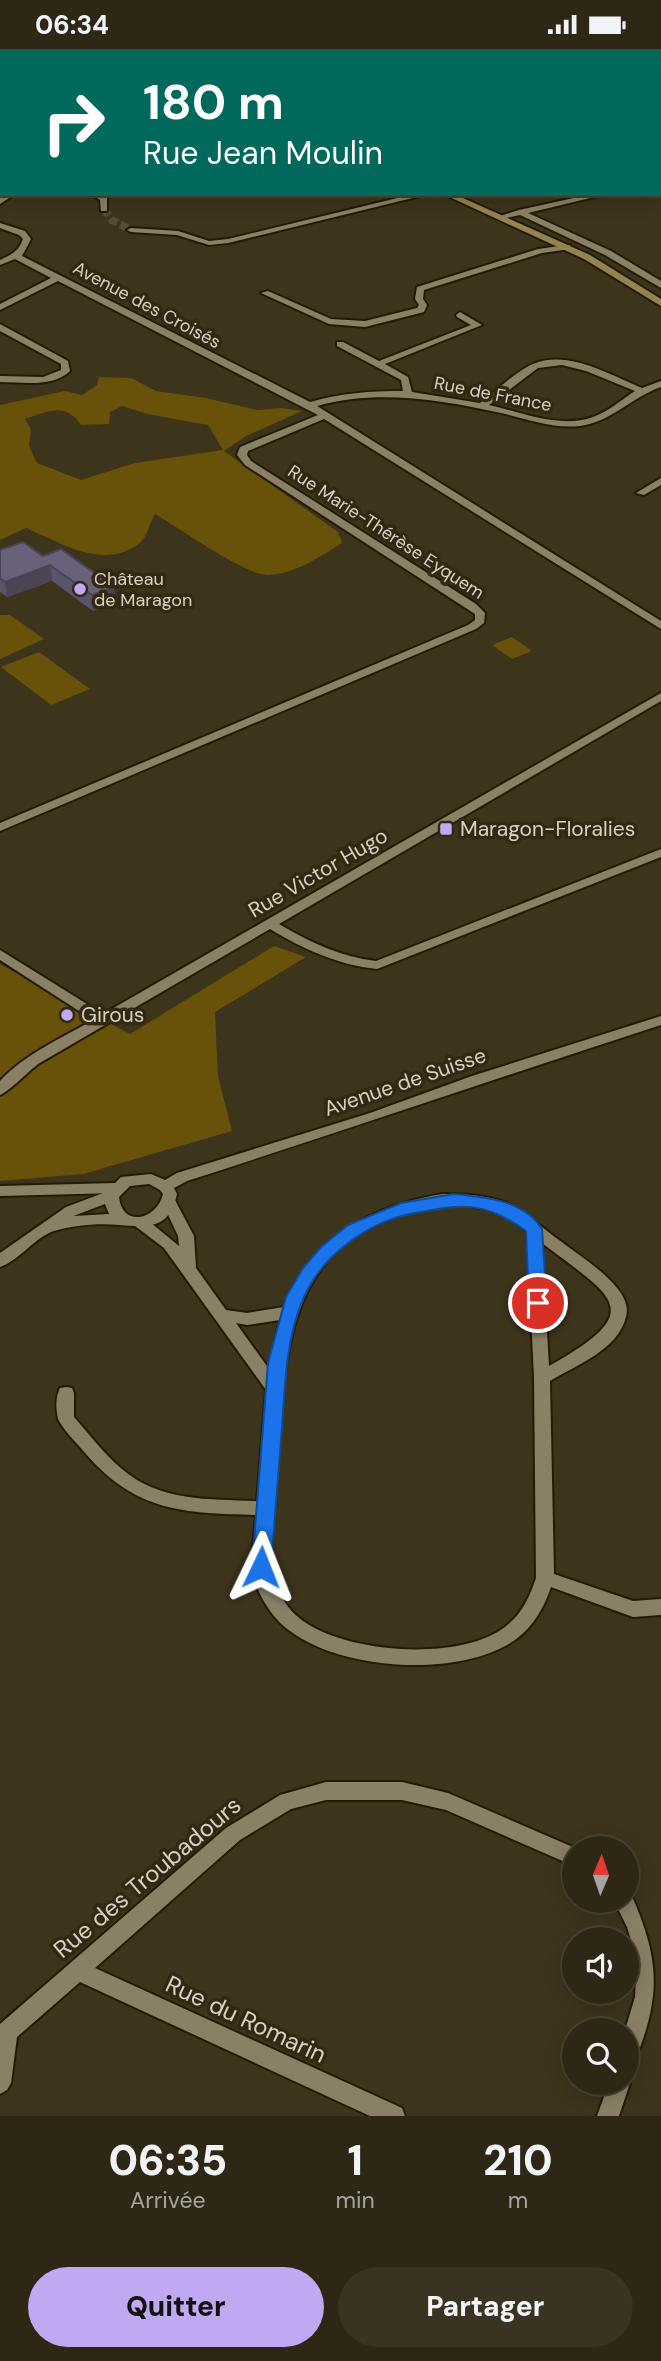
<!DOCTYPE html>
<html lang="fr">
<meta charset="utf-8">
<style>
:root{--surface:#2e2715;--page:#3a3322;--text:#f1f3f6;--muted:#a7a5a0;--line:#494434;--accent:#c1a8f3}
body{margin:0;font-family:"DM Sans",sans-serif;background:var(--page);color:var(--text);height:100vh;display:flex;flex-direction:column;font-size:26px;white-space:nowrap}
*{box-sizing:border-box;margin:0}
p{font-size:23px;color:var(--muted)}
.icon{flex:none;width:38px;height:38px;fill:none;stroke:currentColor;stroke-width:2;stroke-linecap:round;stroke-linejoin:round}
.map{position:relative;height:2067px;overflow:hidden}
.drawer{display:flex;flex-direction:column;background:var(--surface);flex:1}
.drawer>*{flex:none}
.guide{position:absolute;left:0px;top:0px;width:662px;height:147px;box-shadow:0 4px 18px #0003,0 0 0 2px var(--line);background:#00695c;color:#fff;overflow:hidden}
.needle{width:46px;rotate:2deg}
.fabs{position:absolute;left:562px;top:1787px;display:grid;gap:14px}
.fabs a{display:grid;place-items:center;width:77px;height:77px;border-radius:50%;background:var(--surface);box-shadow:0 4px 18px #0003,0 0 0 2px var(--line);font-size:35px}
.pin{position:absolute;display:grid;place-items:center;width:60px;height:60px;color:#fff;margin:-30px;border:4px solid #fff;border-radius:50%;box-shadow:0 2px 7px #0007}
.me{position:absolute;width:77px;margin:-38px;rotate:2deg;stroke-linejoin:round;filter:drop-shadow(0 0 5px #0008)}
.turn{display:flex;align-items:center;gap:24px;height:147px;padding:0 28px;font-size:32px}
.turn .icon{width:91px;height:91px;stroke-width:2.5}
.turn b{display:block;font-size:49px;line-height:60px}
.eta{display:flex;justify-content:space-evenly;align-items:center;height:119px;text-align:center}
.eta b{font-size:42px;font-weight:800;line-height:49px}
.primary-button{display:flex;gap:14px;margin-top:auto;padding:14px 28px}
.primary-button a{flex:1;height:80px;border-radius:42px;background:var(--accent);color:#111;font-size:28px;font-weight:800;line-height:80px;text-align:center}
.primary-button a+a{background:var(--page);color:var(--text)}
.status{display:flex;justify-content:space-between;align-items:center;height:49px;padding:0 35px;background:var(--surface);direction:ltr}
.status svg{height:19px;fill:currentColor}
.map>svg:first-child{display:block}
</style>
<div class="status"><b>06:34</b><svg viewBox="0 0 49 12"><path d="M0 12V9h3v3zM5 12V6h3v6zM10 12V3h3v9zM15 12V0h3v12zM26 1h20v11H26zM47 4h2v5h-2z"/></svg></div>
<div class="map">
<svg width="661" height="2067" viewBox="0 0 661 2067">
<rect width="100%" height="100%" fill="#3d341c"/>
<!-- green -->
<path fill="#685108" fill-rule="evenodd" d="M 99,328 L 131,329 L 156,342 L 206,349 L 257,361 L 282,359 L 302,362 L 246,387 L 224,402 L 338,483 L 342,494 C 319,508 297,524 269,526 C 248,528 176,477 155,465 C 150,473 147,488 140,494 C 104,522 61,494 26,479 L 0,491 L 0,356 L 65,342 L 82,346 L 97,336 ZM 122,357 L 147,365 L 208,376 L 223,401 L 135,414 L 81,431 L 37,414 L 29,397 L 31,381 L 25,370 C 48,363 65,352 81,376 L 109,375 L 110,363 Z
M 0,566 L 10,566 L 44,590 L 0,610 Z
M 512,588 L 532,602 L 512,610 L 492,596 Z
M 39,603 L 90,640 L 51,656 L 1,618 Z
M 274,897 L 306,908 L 215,963 L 218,1027 L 232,1082 L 83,1125 L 0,1132 L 0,915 L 130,985 Z"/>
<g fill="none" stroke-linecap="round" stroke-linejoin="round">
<!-- minor-tunnel -->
<path stroke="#544c35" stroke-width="8" stroke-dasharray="8 3.5" stroke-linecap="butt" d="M 104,160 L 112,171 L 131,181"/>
<!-- minor casing -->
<g stroke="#241b04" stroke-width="4">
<path id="minor" d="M 25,0 L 33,0 L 23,2 Z
M 255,0 L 263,0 L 253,2 Z
M 0,22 L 2,22 L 0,27 Z
M 660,54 L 661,54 L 661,58 L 660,58 Z
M 660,124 L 661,124 L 661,128 L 660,128 Z
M 660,136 L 661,136 L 661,141 L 660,141 Z
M 6,145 L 15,145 L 0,155 L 0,149 Z
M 91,145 L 101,145 L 107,148 L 107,162 L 101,162 L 100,151 Z
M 414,145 L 429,145 L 228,194 L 209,196 L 177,186 L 131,183 L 127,181 L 131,179 L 178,182 L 209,192 L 228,190 Z
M 592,145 L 607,145 L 528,164 L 611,202 L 661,232 L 661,239 L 605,206 L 520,166 L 501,170 L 497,168 L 519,161 Z
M 0,174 L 25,182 L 31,190 L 22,207 L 310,353 C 341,344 370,342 403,342 L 401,331 L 337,297 L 337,293 L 343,293 L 379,312 L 471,276 L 457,268 L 456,266 L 460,263 L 482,276 L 385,315 L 408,328 L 412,343 L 480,354 C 495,343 516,322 533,315 C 568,300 610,326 642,339 L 661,332 L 661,338 C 632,348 611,373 580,377 C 554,380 526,370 501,364 C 440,351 378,340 317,357 L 661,572 L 661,580 L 324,370 L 248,402 L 247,406 L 251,412 L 476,555 L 485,564 L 484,574 L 476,580 L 0,782 L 0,774 L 468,576 L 475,571 L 475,565 L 245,416 L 237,406 L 240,398 L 318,366 L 58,232 L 0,261 L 0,255 L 51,229 L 15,210 L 0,216 L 0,211 C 11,206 19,202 23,190 L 19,186 L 0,179 ZM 562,316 L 586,322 L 635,342 C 621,351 608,363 593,368 C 560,380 521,363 489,356 L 538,319 Z
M 567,196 L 570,196 L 570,200 L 542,204 L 424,241 L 423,250 L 427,256 L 424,263 L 365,278 L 329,275 L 261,244 L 268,242 L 331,270 L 365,272 L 417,259 L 419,256 L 415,250 L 417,238 L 538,200 Z
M 0,275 L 68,312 L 70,322 C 52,339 23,333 0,333 L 0,327 L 43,328 L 61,321 L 61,315 L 0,282 Z
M 661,429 L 661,436 L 644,446 L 636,444 Z
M 661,644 L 661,652 L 279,875 C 309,893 341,908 376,912 L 661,800 L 661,808 L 377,920 C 338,916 303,900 270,880 L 38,1015 C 28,1023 8,1043 0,1046 L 0,1032 C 25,1005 62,989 93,971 L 0,911 L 0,901 L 103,965 Z
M 116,1134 L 121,1135 L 123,1139 L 121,1143 L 116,1144 L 0,1147 L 0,1137 Z
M 443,1145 C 465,1145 486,1146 507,1154 C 526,1163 542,1179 559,1191 C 578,1206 602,1220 617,1239 C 624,1247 629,1258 626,1268 C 618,1301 576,1316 550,1332 L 554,1525 L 633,1552 L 661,1550 L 661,1566 L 633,1568 L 551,1538 C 544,1559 533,1578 515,1591 C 460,1629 343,1622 290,1582 C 277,1573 267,1559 260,1545 C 248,1520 254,1492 256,1466 C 183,1464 136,1463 85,1404 C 76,1393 64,1382 58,1370 C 56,1360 55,1349 60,1339 L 66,1338 L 72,1339 L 74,1344 L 74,1368 C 89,1385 104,1405 122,1420 C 160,1453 210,1450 257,1452 L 266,1341 L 164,1199 L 135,1177 L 133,1173 L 135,1169 L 145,1169 L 179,1197 L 178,1187 L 163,1155 L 165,1151 L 175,1151 L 194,1187 L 196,1219 L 226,1261 L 247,1264 L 284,1258 C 310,1189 374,1156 443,1145 ZM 443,1156 C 479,1156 499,1159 527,1182 L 534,1329 L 536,1529 C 529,1549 522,1565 505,1578 C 459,1613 348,1604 303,1572 C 284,1558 276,1540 270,1518 C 273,1474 276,1429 279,1385 C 287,1263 306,1178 443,1156 ZM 542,1194 C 615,1250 648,1261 549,1317 ZM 280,1271 L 269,1320 L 236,1274 L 247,1276 Z
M 326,1733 L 402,1733 L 448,1744 L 575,1799 L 574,1817 L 446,1761 L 402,1751 L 326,1751 L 291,1760 L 240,1791 L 95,1919 L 402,2059 L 405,2067 L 370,2067 L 80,1933 L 17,1988 L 11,2034 L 7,2041 L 0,2045 L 0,1975 L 226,1779 L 280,1746 Z
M 626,1843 L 631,1845 C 661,1913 661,1948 633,2017 L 626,2020 L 625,1981 L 635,1948 L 637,1912 L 627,1878 L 614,1852 L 626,1852 Z
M 626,2027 L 630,2034 L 619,2067 L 597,2067 L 609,2034 L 626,2034 Z"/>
</g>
<!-- tertiary casing -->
<g stroke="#241b04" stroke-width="4">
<path id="tertiary" d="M 661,967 L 661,976 C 503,1027 346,1081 187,1132 L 174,1139 L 177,1145 C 169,1181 149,1178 119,1176 C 99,1174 74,1176 54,1182 C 35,1188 20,1211 0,1218 L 0,1204 L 66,1158 L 106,1143 L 121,1128 L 151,1125 L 165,1131 L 177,1124 L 370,1064 L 472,1027 ZM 149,1135 L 160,1141 L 163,1145 C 157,1171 122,1179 119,1148 L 130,1137 ZM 105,1155 L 109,1165 L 74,1167 L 76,1166 Z"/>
</g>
<!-- secondary casing -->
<g stroke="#241b04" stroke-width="4">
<path id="secondary" d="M 110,0 L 118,0 L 120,2 L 111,2 Z
M 443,145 L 454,145 L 590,206 L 661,250 L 661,257 L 584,210 Z"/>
</g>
<!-- minor -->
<use href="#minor" fill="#8a8066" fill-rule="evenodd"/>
<!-- tertiary -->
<use href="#tertiary" fill="#8a8066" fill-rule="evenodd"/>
<!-- secondary -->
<use href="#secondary" fill="#948250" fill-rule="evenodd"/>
</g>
<!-- wall -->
<path fill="#5a5369" d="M 660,18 L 661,18 L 661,50 L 660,50 Z
M 0,501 L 43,507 L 114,538 L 115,553 L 93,562 L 52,532 L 7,548 L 0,543 Z"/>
<!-- shaded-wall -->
<path fill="#4a4455" d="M 50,516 L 52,532 L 7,548 L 5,533 Z
M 114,538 L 115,553 L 93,562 L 92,546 Z"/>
<!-- building -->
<path fill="#69617a" stroke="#4a4455" stroke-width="2" d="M 660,18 L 661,18 L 661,35 L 660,34 Z
M 23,493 L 43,507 L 61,500 L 114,538 L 92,546 L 50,516 L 5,533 L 0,529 L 0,501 Z"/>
<!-- route -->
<path fill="#1a73e8" stroke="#114b97" stroke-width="2" d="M 454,1145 C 485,1148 524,1151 542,1180 L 547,1254 L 544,1259 L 532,1259 L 529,1254 L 526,1182 C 485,1152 463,1155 415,1164 C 370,1172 323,1205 304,1248 C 286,1288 285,1336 282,1379 C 278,1425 275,1471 271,1518 L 268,1524 L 261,1526 L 254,1524 L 252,1518 L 268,1314 L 286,1248 L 303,1219 L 321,1198 L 348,1176 L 401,1154 Z"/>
<!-- markers -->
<g fill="#c1a8f3" stroke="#332912" stroke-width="2.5">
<circle cx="80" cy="540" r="7"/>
<rect x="439" y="773" width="14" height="14" rx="3.5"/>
<circle cx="67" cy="966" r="7"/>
</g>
<g text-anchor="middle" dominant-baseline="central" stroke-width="7" stroke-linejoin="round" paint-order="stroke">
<!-- far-street labels -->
<g font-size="18" fill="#d7d1c3" stroke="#332912">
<text transform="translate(147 256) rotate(28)">Avenue des Croisés</text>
<text transform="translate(493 345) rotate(11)">Rue de France</text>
<text transform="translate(386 483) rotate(33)">Rue Marie-Thérèse Eyquem</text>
</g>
<!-- far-poi labels -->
<g font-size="18" fill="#d7d1c3" stroke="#332912" text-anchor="start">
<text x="94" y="530">Château<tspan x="94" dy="21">de Maragon</tspan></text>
</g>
<!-- poi labels -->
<g font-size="21" fill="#d7d1c3" stroke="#332912" text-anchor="start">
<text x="460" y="780">Maragon-Floralies</text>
<text x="81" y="966">Girous</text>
</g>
<!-- street labels -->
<g font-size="21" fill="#d7d1c3" stroke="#332912">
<text transform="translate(318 824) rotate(-30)">Rue Victor Hugo</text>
<text transform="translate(405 1033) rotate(-19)">Avenue de Suisse</text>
</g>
<!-- near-street labels -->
<g font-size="24" fill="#d7d1c3" stroke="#332912">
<text transform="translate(147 1828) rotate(-40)">Rue des Troubadours</text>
<text transform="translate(246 1970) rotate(25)">Rue du Romarin</text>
</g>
</g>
</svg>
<div class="fabs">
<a><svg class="needle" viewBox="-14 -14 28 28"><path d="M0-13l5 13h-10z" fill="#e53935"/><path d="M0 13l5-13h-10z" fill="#a7a5a0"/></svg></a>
<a><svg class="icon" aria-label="sound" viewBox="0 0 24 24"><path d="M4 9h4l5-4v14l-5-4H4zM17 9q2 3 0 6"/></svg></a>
<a><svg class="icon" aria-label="search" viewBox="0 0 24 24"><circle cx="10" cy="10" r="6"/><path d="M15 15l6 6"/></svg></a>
</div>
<div class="pin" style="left:538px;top:1254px;background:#d93025"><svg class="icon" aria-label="arrive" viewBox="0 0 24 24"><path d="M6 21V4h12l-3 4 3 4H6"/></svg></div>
<svg class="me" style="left:261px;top:1518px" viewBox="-20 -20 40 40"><path d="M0-17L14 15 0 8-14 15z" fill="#1a73e8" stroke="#fff" stroke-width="4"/></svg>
<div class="guide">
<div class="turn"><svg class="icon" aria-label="right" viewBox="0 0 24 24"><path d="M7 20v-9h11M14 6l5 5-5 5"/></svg><div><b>180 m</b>Rue Jean Moulin</div></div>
</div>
</div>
<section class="drawer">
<div class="eta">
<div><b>06:35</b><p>Arrivée</p></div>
<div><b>1</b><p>min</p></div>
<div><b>210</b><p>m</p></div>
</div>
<div class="primary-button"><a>Quitter</a><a>Partager</a></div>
</section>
